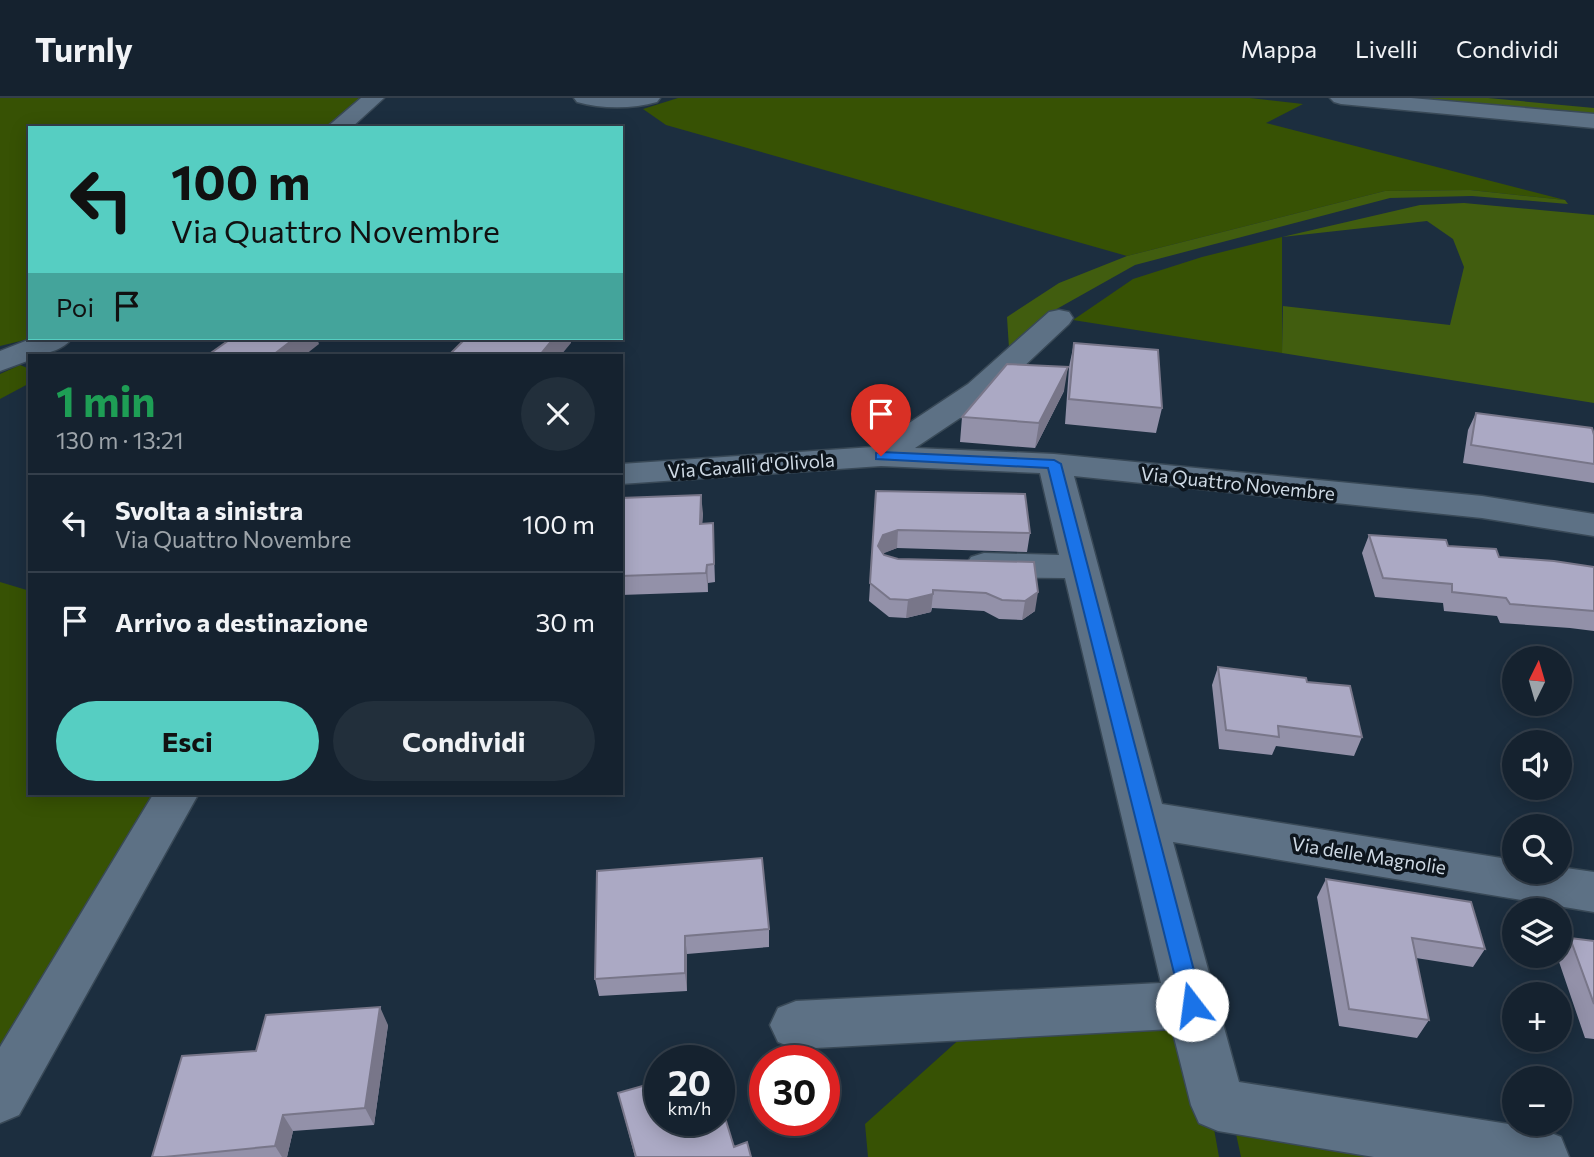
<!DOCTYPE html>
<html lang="it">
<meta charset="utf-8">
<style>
:root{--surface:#15222f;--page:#222f3b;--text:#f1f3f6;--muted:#9da4aa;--line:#343f4b;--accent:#56cec2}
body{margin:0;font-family:Commissioner,sans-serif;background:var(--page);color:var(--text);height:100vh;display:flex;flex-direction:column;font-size:26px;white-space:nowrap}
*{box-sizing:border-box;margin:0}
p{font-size:23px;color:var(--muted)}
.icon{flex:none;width:38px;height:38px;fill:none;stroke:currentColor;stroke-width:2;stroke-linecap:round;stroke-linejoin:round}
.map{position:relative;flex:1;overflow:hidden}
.drawer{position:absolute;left:28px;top:256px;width:595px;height:441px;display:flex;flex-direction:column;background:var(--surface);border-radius:0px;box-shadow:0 4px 18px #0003,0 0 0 2px var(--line)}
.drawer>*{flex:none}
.hud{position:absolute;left:28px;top:28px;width:595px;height:214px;border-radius:0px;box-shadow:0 4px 18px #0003,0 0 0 2px var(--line);background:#56cec2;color:#111;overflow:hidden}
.needle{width:46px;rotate:5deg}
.fabs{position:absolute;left:1502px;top:548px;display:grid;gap:14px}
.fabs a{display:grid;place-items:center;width:70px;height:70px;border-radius:50%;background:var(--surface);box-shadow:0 4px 18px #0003,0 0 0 2px var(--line);font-size:35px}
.speed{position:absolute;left:644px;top:947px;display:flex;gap:14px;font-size:35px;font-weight:700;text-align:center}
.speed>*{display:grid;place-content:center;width:91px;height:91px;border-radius:50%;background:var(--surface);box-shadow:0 4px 18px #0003,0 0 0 2px var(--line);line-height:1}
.speed small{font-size:18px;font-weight:400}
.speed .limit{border:10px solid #d22;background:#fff;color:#111}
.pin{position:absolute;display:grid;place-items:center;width:60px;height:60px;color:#fff;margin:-72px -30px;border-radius:50% 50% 50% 0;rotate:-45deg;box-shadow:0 0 7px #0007}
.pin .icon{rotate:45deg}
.me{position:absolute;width:77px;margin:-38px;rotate:345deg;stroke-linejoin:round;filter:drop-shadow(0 0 5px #0008)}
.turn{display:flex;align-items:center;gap:24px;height:147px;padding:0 28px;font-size:32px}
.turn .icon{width:91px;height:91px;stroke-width:2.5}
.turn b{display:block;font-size:49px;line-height:60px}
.then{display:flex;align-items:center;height:66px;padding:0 28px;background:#0003;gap:14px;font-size:26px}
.round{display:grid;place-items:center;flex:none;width:74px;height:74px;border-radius:37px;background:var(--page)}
.summary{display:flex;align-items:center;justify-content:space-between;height:119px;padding:0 28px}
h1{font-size:42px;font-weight:700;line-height:52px;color:#1e9e55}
.primary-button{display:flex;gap:14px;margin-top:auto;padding:14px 28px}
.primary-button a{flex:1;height:80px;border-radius:42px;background:var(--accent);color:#111;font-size:28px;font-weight:700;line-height:80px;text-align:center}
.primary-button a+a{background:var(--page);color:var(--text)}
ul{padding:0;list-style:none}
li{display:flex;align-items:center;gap:21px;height:98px;padding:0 28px;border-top:2px solid var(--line)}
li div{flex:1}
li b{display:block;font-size:26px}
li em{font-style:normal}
header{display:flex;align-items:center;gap:42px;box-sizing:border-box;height:98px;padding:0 35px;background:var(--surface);border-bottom:2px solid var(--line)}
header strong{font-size:33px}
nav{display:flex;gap:38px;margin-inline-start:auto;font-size:24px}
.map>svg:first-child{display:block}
</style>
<header>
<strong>Turnly</strong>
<nav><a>Mappa</a><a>Livelli</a><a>Condividi</a></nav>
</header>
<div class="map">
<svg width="1594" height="1059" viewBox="0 0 1594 1059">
<rect width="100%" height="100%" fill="#1c2e3f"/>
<!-- green -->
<path fill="#375204" d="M 0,0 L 366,0 L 328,30 L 30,30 L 30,240 L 33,240 L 0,248 Z
M 678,0 L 1250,0 L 1303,6 L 1266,25 L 1565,102 L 1470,92 L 1385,93 L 1127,158 L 666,27 L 643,11 Z
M 1282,139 L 1282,255 L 1073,222 L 1133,181 L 1202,159 Z
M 20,267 L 30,271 L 30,285 L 0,301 L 0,276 Z
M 0,484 L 30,493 L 30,695 L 168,695 L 0,992 Z
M 1192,907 L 1219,1059 L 868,1059 L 865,1026 L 973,929 Z
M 1233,1022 L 1409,1059 L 1241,1059 Z"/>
<!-- forest -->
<path fill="#415d0f" d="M 1376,0 L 1488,0 L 1594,10 L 1594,19 Z
M 1470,92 L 1565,102 L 1568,106 L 1472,98 L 1390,100 L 1135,167 L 1046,217 L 1009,250 L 1007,219 L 1059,185 L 1127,158 L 1385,93 Z
M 1464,105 L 1594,117 L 1594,305 L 1282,255 L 1283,208 L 1450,227 L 1464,169 L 1453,141 L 1427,123 L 1282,139 L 1420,107 Z"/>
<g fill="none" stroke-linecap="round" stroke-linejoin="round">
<!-- minor casing -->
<g stroke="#394957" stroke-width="3">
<path id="minor" d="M 361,0 L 384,0 L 351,30 L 326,30 Z
M 574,0 L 660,0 L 657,4 C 633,11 601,11 577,4 Z
M 1330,0 L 1411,0 L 1594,16 L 1594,30 L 1341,6 L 1334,4 Z
M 1059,212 L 1069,214 L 1073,220 L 1069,226 L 990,300 L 915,350 L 1054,356 L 1482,398 L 1594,416 L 1594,438 L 1482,420 L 1074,378 L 1162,706 L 1514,762 L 1514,774 L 1559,774 L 1559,769 L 1594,774 L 1594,814 L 1173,744 L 1239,984 L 1541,1031 L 1561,1039 L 1569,1059 L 1374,1059 L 1218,1033 L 1199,1025 L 1191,1007 L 1172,931 L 796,951 L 778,944 L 770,927 L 778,910 L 796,903 L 1161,885 L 1065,480 L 984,479 L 971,475 L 966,467 L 971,459 L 984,455 L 1059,457 L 1040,375 L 881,368 L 621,386 L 621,366 L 873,349 L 968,286 L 1049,214 Z
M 33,240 L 72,240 C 64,252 44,257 30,257 L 30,262 L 0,273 L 0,253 Z
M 154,695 L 199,695 L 19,1017 L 0,1025 L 0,949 Z"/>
</g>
<!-- minor -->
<use href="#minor" fill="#5d7185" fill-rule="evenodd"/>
</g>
<!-- wall -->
<path fill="#9391a9" d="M 1074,245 L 1162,310 L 1156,335 L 1065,326 L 1069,269 Z
M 1064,293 L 1035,350 L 960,344 L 962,319 Z
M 1476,315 L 1594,337 L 1594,385 L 1463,365 L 1468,332 Z
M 876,393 L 1030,435 L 1027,454 L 897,450 L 883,455 L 884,457 L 898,461 L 1034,464 L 1035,513 L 1022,522 L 999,521 L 984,513 L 932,510 L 931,514 L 906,520 L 889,519 L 869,503 Z
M 621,400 L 703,415 L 702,426 L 713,425 L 715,484 L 708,485 L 708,494 L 621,497 Z
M 1369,437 L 1448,448 L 1499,459 L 1594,469 L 1594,533 L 1570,530 L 1500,525 L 1497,518 L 1444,513 L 1443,505 L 1375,499 L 1362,455 Z
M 1218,569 L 1307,584 L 1362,639 L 1354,658 L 1276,648 L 1272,657 L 1219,651 L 1212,587 Z
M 597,773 L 769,831 L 769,849 L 687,856 L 687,893 L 599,898 L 595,881 Z
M 1326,781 L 1485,851 L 1473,869 L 1416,860 L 1429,922 L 1417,940 L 1339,928 L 1317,799 Z
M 1570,840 L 1594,843 L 1594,941 L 1585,940 L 1557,858 L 1559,858 L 1559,855 Z
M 388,927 L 374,1027 L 293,1033 L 287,1059 L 152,1059 L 256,953 Z
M 618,995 L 734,1049 L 751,1059 L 635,1059 Z"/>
<!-- shaded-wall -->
<path fill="#787689" d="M 295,240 L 317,240 L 319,246 L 305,257 L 273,257 Z
M 554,240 L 571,240 L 571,245 L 561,257 L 540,257 Z
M 1068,269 L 1064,293 L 1035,350 L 1039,325 Z
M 701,397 L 703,415 L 701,444 L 700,426 Z
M 898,432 L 897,450 L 882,456 L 878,448 L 883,437 Z
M 707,467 L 708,485 L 708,494 L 706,475 Z
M 1038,494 L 1035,513 L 1022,522 L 1025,503 Z
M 933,496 L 931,514 L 906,520 L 908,502 Z
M 685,838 L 687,856 L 687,893 L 685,875 Z
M 380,909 L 388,927 L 374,1027 L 365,1010 Z
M 283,1017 L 293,1033 L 287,1059 L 282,1059 L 275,1048 Z"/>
<!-- building -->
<path fill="#aba9c4" stroke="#787689" stroke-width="2" d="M 232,240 L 295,240 L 273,257 L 208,257 Z
M 466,240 L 554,240 L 540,257 L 449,257 Z
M 1074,245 L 1158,252 L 1162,310 L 1069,301 Z
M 1007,266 L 1068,269 L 1039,325 L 962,319 Z
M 1476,315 L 1592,330 L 1594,337 L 1594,366 L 1471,347 Z
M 876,393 L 1025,396 L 1030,435 L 898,432 L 883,437 L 878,448 L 884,457 L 898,461 L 1034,464 L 1038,494 L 1025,503 L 1002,502 L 986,495 L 933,492 L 933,496 L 908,502 L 890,501 L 870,485 Z
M 701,397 L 700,426 L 713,425 L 714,466 L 707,467 L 706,475 L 621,478 L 621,400 Z
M 1369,437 L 1446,442 L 1448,448 L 1496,451 L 1499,459 L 1554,463 L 1594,469 L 1594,513 L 1510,506 L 1506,500 L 1452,494 L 1452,486 L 1383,480 Z
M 1218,569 L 1306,580 L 1307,584 L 1350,588 L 1362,639 L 1278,628 L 1279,639 L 1226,632 Z
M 762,760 L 769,831 L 685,838 L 685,875 L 595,881 L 597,773 Z
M 1326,781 L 1471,804 L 1485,851 L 1412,840 L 1429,922 L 1349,911 Z
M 1570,840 L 1594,843 L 1594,906 Z
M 380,909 L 365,1010 L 283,1017 L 275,1048 L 164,1059 L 152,1059 L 182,958 L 256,953 L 266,917 Z
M 660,983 L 660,1022 L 719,1022 L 719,1000 L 734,1049 L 747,1044 L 751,1059 L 636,1059 L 618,995 Z"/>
<!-- route -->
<path fill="#1a73e8" stroke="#114b97" stroke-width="2" d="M 881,354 L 1054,362 L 1061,366 L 1203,907 L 1200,913 L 1192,916 L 1185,913 L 1182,907 L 1048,370 L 876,361 L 876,355 Z"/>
<g text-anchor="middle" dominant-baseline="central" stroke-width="7" stroke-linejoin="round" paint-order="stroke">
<!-- street labels -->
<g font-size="19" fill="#ced9e4" stroke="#0d151d">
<text transform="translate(751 367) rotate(-4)">Via Cavalli d'Olivola</text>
<text transform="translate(1238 385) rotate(6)">Via Quattro Novembre</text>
<text transform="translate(1369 757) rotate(9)">Via delle Magnolie</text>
</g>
</g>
</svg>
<div class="fabs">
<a><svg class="needle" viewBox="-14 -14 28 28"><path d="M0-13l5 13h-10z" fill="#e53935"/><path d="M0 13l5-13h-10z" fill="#9da4aa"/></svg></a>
<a><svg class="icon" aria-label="sound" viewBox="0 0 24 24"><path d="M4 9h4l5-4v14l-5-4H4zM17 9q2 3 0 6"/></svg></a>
<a><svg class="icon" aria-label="search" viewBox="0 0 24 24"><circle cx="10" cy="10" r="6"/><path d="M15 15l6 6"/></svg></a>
<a><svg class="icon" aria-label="layers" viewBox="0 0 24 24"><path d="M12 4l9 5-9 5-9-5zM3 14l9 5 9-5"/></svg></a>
<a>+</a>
<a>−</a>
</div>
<div class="speed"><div>20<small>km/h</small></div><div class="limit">30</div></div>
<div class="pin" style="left:881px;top:358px;background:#d93025"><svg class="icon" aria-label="arrive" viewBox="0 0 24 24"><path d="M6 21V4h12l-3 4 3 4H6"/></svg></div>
<svg class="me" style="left:1192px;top:907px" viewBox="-20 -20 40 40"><circle r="19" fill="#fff"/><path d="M0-13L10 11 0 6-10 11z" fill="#1a73e8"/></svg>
<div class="hud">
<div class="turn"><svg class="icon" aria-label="left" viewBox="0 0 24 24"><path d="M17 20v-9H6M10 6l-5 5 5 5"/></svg><div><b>100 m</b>Via Quattro Novembre</div></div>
<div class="then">Poi<svg class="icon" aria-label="arrive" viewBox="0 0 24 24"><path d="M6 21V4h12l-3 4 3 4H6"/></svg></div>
</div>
<section class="drawer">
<div class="summary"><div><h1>1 min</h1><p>130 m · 13:21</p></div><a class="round"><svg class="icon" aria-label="close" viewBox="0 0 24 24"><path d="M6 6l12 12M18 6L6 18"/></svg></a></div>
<ul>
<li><svg class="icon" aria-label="left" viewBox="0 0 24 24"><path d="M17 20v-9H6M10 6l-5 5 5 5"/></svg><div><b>Svolta a sinistra</b><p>Via Quattro Novembre</p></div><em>100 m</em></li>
<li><svg class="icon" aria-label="arrive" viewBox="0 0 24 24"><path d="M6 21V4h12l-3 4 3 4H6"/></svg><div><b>Arrivo a destinazione</b></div><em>30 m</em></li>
</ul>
<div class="primary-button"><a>Esci</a><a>Condividi</a></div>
</section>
</div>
